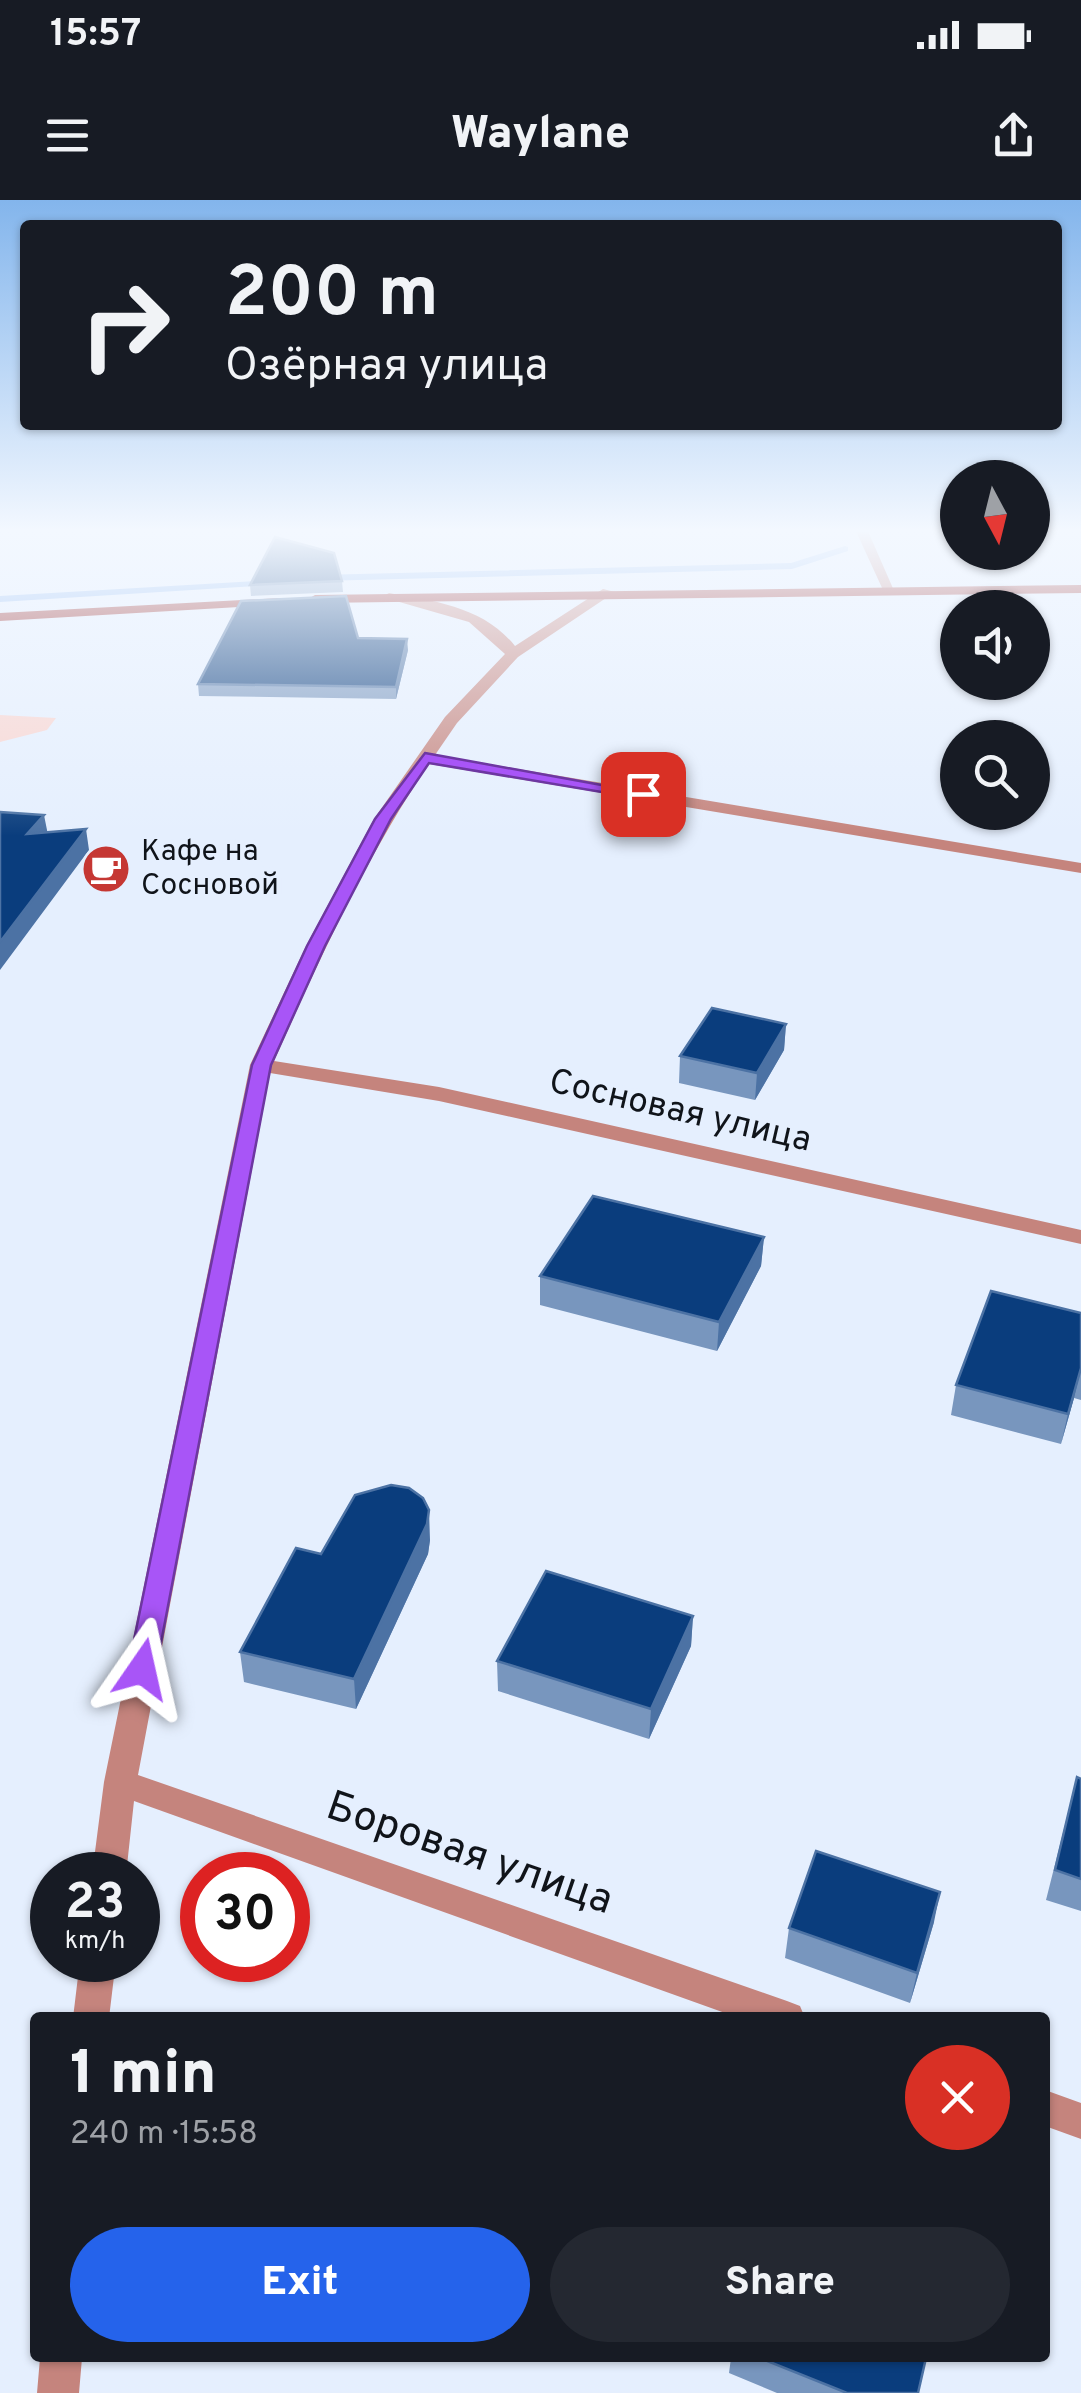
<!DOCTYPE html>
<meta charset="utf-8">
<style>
:root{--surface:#171b24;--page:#242831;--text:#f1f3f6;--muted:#9ea1a6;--accent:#2563eb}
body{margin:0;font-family:Overpass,sans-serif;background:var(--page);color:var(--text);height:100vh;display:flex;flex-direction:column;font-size:38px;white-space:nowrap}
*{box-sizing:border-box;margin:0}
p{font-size:32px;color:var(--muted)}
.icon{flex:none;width:55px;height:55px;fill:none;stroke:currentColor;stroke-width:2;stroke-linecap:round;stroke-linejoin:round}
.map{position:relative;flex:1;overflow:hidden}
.details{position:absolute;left:30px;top:1812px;width:1020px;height:350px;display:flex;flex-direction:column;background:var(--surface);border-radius:10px;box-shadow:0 2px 8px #0004}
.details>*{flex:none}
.top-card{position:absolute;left:20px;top:20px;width:1042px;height:210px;border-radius:10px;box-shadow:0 2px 8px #0004;background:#171b24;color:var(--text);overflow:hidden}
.needle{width:65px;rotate:173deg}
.buttons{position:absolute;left:940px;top:260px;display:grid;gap:20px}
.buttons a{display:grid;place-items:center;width:110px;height:110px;border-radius:50%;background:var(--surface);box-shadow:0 2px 8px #0004;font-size:50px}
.speed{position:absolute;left:30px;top:1652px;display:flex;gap:20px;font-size:50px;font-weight:700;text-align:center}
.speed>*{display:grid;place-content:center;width:130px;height:130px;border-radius:50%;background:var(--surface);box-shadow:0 2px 8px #0004;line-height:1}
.speed small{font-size:25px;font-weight:400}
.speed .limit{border:15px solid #d22;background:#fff;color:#111}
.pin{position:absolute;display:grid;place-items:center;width:85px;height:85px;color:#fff;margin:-42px;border-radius:20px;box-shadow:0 5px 15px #0006}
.me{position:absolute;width:110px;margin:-55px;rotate:11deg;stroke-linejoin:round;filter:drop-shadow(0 0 8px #0008)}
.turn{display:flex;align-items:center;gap:35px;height:210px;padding:0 40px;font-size:45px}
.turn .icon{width:130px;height:130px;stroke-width:2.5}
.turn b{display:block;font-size:70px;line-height:85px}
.round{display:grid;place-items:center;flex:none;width:105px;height:105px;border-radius:52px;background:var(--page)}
.overview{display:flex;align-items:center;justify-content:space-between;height:170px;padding:0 40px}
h1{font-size:60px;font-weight:800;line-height:75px}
.action{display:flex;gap:20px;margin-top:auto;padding:20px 40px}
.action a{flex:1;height:115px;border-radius:60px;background:var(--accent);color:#fff;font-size:40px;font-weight:800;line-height:115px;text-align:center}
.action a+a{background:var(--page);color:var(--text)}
.status{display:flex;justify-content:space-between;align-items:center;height:70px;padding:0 50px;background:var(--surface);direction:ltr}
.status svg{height:28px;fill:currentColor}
header{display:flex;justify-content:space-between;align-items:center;height:130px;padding:0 40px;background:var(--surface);font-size:45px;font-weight:800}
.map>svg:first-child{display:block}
</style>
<div class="status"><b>15:57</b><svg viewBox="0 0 49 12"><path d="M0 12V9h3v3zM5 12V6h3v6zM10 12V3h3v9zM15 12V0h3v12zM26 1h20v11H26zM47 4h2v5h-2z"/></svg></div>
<header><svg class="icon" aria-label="menu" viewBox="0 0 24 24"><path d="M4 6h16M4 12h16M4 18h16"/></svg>Waylane<svg class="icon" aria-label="share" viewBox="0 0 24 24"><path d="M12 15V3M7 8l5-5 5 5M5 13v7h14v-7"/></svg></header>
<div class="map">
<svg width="1081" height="2193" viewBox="0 0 1081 2193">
<rect width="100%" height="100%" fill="#e5effe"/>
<!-- green -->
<path fill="#f9d4cf" d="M 0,515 L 56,518 L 47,530 L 0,542 Z"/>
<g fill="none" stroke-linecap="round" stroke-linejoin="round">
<!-- stream -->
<path fill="#8db7f1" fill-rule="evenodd" d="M 845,346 L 848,347 L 848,351 L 792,369 L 318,381 L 313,378 L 318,375 L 791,363 Z
M 275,380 L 275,384 L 272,385 L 0,402 L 0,396 Z"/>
<!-- street -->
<path fill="#c5847d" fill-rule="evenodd" d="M 855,329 L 867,329 L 895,393 L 883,390 Z
M 603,389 L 615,392 L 518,457 L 457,523 L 435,555 L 1081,663 L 1081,673 L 429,564 C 366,657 320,758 274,861 L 439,887 L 1081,1030 L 1081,1044 L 439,901 L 270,873 L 138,1575 L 787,1801 L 800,1806 L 805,1818 L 739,1818 L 134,1601 L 126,1675 L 92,1675 L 104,1582 L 250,865 L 306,746 L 374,619 L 445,517 L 505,454 L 469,422 L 382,397 L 389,393 C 435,401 484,407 515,446 Z
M 80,1760 L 116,1760 L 109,1818 L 73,1818 Z
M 1045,1890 L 1081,1903 L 1081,1939 L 1045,1926 Z
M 40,2158 L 82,2158 L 79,2193 L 37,2193 Z"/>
<!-- primary -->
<path fill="#931f1e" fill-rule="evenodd" d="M 1081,385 L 1081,393 L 315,403 L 308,399 L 315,395 Z
M 280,398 L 282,401 L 275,405 L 0,421 L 0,413 Z"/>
</g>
<!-- wall -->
<path fill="#7896be" d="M 342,381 L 343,392 L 251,396 L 250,385 Z
M 408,450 L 396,499 L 199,496 L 198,484 Z
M 786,824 L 784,850 L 755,900 L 679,883 L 680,856 Z
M 764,1037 L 761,1066 L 717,1151 L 540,1105 L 540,1076 Z
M 1081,1113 L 1081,1200 L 1074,1198 L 1061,1244 L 951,1215 L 956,1185 Z
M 430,1340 L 428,1354 L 356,1509 L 244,1482 L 240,1452 L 321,1354 Z
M 693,1416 L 691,1446 L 649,1539 L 498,1491 L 497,1461 Z
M 1077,1577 L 1081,1579 L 1081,1711 L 1046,1700 Z
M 934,1722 L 910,1803 L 785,1758 L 789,1728 Z
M 731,2158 L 926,2158 L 918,2193 L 777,2193 L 729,2173 Z"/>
<!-- shaded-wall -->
<path fill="#4c72a4" d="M 407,439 L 408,450 L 396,499 L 396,487 Z
M 44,615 L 48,635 L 27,634 Z
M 86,629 L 89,650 L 0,770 L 0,742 Z
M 786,824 L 784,850 L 755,900 L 757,873 Z
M 764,1037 L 761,1066 L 717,1151 L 719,1122 Z
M 1081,1168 L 1074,1198 L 1061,1244 L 1068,1214 Z
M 429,1310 L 430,1340 L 428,1354 L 356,1509 L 354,1479 Z
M 693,1416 L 691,1446 L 649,1539 L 651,1509 Z
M 940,1692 L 934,1722 L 910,1803 L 917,1773 Z"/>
<!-- building -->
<path fill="#0a3d7d" stroke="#4c72a4" stroke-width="2.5" d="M 275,337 L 334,353 L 342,381 L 250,385 Z
M 346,396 L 358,438 L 407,439 L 396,487 L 198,484 L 241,401 Z
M 0,612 L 44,615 L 27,634 L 86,629 L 0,742 Z
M 712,808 L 786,824 L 757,873 L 680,856 Z
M 593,996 L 764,1037 L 719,1122 L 540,1076 Z
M 991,1091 L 1081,1113 L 1081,1168 L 1068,1214 L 956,1185 Z
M 391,1285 L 409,1288 L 423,1298 L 429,1310 L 427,1324 L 354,1479 L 240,1452 L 296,1348 L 321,1354 L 355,1295 Z
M 546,1371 L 693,1416 L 651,1509 L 497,1461 Z
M 1077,1577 L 1081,1579 L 1081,1679 L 1055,1670 Z
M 816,1651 L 940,1692 L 917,1773 L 789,1728 Z
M 760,2158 L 926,2158 L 918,2193 L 847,2193 Z"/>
<!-- sky -->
<linearGradient id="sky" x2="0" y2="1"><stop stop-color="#83b5ec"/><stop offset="0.52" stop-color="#f3f8ff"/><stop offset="1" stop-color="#f3f8ff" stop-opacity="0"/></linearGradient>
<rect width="1081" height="636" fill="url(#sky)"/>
<!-- route -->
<path fill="#a855f7" stroke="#6d37a1" stroke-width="2.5" d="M 425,553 L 651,594 L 643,599 L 429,563 L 391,619 L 325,746 L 271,865 L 156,1469 L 152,1477 L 132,1477 L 128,1469 L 252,865 L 307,746 L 375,619 Z"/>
<!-- icons -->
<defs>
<g id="cafe-disc" transform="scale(2.5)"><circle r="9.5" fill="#c53733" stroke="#e5effe"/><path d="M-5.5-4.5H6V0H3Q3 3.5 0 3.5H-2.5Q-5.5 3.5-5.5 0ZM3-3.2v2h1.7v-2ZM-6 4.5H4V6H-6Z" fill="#fff"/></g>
</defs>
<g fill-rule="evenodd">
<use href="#cafe-disc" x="106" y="669"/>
</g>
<g text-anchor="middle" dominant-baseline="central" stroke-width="10" stroke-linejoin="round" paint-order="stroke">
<!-- far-poi labels -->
<g font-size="30" fill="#10141a" stroke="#e5effe" text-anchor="start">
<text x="141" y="652">Кафе на<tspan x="141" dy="34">Сосновой</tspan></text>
</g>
<!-- street labels -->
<g font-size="35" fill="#10141a" stroke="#e5effe">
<text transform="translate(680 912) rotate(13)">Сосновая улица</text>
</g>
<!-- near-street labels -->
<g font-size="42" fill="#10141a" stroke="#e5effe">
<text transform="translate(469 1655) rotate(19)">Боровая улица</text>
</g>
</g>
</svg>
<div class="buttons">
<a><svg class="needle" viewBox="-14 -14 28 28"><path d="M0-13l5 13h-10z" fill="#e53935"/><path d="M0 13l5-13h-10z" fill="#9ea1a6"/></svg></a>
<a><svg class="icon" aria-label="sound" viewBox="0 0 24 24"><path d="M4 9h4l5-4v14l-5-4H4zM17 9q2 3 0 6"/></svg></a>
<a><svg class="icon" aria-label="search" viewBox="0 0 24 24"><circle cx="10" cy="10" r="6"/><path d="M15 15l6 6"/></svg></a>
</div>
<div class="speed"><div>23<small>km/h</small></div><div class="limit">30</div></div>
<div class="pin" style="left:643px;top:594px;background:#d93025"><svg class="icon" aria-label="arrive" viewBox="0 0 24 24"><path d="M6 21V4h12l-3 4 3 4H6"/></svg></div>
<svg class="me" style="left:142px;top:1469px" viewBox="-20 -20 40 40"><path d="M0-17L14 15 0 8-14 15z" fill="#a855f7" stroke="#fff" stroke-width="4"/></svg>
<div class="top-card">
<div class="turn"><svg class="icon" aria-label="right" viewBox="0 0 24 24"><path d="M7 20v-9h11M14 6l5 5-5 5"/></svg><div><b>200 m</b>Озёрная улица</div></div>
</div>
<section class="details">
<div class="overview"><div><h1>1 min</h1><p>240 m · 15:58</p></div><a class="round" style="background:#d93025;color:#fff"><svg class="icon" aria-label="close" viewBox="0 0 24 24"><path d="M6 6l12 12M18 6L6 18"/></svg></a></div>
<div class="action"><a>Exit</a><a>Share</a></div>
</section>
</div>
